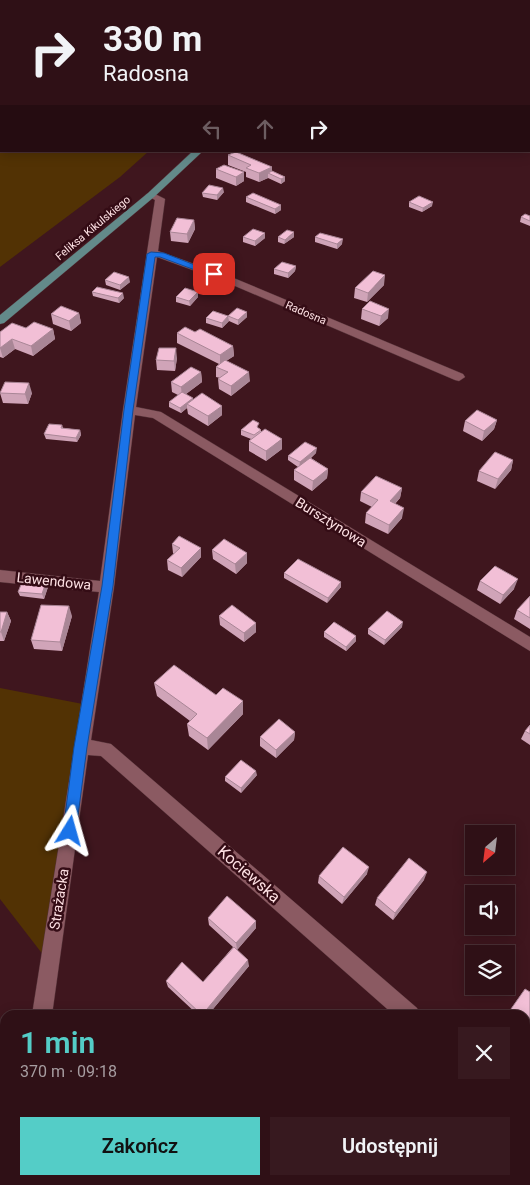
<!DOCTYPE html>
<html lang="pl">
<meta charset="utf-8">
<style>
:root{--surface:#2f1016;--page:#37191f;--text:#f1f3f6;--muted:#a79da1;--line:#4a3035;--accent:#54cdc7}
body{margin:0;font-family:Roboto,sans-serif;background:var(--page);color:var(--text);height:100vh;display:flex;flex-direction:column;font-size:19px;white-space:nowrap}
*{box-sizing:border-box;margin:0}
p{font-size:16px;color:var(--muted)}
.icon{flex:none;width:28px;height:28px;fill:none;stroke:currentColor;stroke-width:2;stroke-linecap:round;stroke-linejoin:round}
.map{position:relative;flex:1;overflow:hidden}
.sheet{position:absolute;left:0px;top:1010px;width:530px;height:175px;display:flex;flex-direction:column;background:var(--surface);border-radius:15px 15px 0 0;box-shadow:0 2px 12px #0003,0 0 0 1px var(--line)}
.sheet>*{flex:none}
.banner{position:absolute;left:0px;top:0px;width:530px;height:152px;box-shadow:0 2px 12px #0003,0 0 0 1px var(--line);background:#2f1016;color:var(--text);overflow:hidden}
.needle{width:32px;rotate:208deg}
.fabs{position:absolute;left:465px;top:825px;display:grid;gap:10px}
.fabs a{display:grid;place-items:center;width:50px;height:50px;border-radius:0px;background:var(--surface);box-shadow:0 2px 12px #0003,0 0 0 1px var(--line);font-size:25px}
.pin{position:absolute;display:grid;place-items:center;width:42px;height:42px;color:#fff;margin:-21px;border-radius:10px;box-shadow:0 2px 8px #0006}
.me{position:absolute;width:55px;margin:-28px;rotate:8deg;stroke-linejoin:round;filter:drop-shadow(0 0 4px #0008)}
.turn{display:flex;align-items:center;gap:18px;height:105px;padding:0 20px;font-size:22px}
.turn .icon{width:65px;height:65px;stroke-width:2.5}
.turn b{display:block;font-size:35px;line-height:42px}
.lanes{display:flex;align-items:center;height:48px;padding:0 20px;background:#0003;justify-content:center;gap:25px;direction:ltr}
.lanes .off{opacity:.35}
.round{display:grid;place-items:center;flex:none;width:52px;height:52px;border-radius:0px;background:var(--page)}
.overview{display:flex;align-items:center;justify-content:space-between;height:85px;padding:0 20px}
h1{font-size:30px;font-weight:600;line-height:38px;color:var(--accent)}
.primary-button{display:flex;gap:10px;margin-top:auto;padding:10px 20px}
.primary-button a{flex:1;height:58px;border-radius:0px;background:var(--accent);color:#111;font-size:20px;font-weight:600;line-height:58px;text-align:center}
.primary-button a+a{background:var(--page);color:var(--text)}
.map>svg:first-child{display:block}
</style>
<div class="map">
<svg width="530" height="1185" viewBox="0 0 530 1185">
<rect width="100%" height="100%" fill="#3f161e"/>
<!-- green -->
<path fill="#523204" d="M 0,0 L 530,0 L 530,9 L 529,1 L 1,1 L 1,151 L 149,151 L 120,177 L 0,267 Z
M 0,688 L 88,705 L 44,956 L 0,899 Z"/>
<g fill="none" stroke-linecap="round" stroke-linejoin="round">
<!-- minor casing -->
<g stroke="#543238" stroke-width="1">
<path id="minor" d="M 529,33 L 530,33 L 530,37 L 529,37 Z
M 151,192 L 165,199 L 158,251 L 236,279 L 463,374 L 465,377 L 459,381 L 455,380 L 228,283 L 157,257 L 136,407 L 161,412 L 530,637 L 530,651 L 153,418 L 135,415 L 114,587 L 91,740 L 111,744 L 417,1008 L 420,1015 L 394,1015 L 101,756 L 88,755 L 52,1015 L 32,1015 L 99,592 L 0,582 L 0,570 L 100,581 L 123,410 L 155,200 L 146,195 Z
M 525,1104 L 530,1106 L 530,1130 L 525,1128 Z
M 5,1144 L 5,1180 L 9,1180 L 0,1185 L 0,1146 Z"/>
</g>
<!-- major casing -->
<g stroke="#543238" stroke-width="1">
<path id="major" d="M 193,151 L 203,151 L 154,197 L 4,323 L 0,324 L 0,315 L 148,193 Z"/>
</g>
<!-- minor -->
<use href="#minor" fill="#8b5a62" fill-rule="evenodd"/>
<!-- major -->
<use href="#major" fill="#638a8a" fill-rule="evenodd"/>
</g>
<!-- wall -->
<path fill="#d0a4b8" d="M 228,155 L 272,167 L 272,171 L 285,177 L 285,181 L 281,184 L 268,178 L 259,182 L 246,177 L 246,172 L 228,165 Z
M 216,169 L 244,172 L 244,181 L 236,186 L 216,178 Z
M 224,192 L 217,200 L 203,197 L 202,193 Z
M 246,197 L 281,205 L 281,210 L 275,214 L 246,202 Z
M 409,202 L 432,206 L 422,212 L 409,207 Z
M 530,216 L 530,226 L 520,222 L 521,217 Z
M 194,220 L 195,229 L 188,243 L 171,241 L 170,232 Z
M 243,237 L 265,238 L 255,246 L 243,242 Z
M 278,237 L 294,237 L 284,244 L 278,242 Z
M 315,237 L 342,244 L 337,249 L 315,242 Z
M 296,266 L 295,271 L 288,278 L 274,274 L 274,269 Z
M 105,280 L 130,282 L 120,290 L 106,285 Z
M 384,285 L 367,302 L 354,298 L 355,288 Z
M 92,292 L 124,298 L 119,303 L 93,296 Z
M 198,292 L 198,297 L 190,306 L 176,302 L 176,297 Z
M 362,309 L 388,318 L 379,326 L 361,319 Z
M 79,313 L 81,323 L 71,331 L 53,324 L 51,314 Z
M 228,316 L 247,317 L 238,325 L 229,321 L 222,328 L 206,323 L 206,318 Z
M 26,328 L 53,329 L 55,339 L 33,356 L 15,349 L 3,358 L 0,357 L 0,332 Z
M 195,332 L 233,346 L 234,356 L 226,361 L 250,381 L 231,396 L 219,389 L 218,379 L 220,378 L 216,377 L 216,367 L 219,364 L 177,343 L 177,333 Z
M 177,358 L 175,371 L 157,370 L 156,360 Z
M 201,372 L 202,382 L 186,394 L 193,399 L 222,406 L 222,415 L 208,426 L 188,414 L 187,408 L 181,413 L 169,407 L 169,402 L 178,395 L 172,392 L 171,382 Z
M 0,393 L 32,393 L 28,404 L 3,403 Z
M 497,420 L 494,429 L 482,441 L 463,431 L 465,421 Z
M 62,425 L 63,428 L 80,430 L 81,435 L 77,442 L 46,439 L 44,434 Z
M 259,428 L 261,430 L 261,432 L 282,449 L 266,461 L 249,451 L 249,441 L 251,439 L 241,435 L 241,430 Z
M 316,453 L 311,458 L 328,469 L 327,478 L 312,491 L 294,480 L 294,470 L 298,467 L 288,460 L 288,456 Z
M 513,460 L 511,470 L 495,489 L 477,481 L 479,471 Z
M 402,488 L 400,498 L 395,504 L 402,518 L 388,534 L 365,523 L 366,513 L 372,507 L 360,501 L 361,492 Z
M 172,544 L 201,548 L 201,557 L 182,577 L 168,570 L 167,560 L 174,554 L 173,553 Z
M 212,550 L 247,553 L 247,563 L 236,574 L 213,559 Z
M 284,573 L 341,587 L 327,603 L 284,578 Z
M 480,581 L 514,589 L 500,604 L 477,590 Z
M 48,587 L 44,599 L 20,596 L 18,592 Z
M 530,596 L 530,629 L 514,619 L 517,610 Z
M 0,612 L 7,612 L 11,621 L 4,641 L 0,641 Z
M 72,616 L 62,651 L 34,649 L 31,640 Z
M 219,616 L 256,623 L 256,632 L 244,642 L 220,625 Z
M 402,627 L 384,645 L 368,634 L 368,629 Z
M 324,632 L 356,636 L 356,641 L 346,651 L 324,637 Z
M 154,683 L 243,714 L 208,750 L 189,736 L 187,724 L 190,721 L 157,696 Z
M 530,725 L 530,745 L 521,739 L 525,731 Z
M 295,732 L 294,740 L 276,758 L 260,746 L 260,737 Z
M 257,775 L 241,793 L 225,781 L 225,777 Z
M 367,874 L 342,904 L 318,883 L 319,876 Z
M 424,880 L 393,920 L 375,905 L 377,898 Z
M 208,918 L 256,921 L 256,928 L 237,950 L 249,966 L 208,1015 L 198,1015 L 168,987 L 166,981 L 203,982 L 233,947 L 209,925 Z
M 523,992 L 530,992 L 530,1029 L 525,1025 L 525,1015 L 513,1015 L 509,1012 Z
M 351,1180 L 363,1180 L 359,1185 L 356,1185 Z
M 479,1180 L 505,1180 L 501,1185 L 484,1185 Z"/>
<!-- shaded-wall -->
<path fill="#a98696" d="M 272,167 L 272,175 L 268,173 L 268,178 L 259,182 L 259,173 Z
M 244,172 L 244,181 L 236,186 L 236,177 Z
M 285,177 L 285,181 L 281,184 L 281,179 Z
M 223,188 L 224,192 L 217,200 L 217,195 Z
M 433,202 L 432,206 L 422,212 L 423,208 Z
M 281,205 L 281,210 L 275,214 L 275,209 Z
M 194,220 L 195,229 L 188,243 L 187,234 Z
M 294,232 L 294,237 L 284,244 L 285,240 Z
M 265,233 L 265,238 L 255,246 L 255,241 Z
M 343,239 L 342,244 L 337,249 L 337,244 Z
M 296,266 L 295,271 L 288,278 L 288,273 Z
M 385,275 L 384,285 L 367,302 L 368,293 Z
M 129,277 L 130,282 L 120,290 L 120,285 Z
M 198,292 L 198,297 L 190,306 L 189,301 Z
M 123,293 L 124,298 L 119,303 L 118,298 Z
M 389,309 L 388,318 L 379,326 L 381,316 Z
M 247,312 L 247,317 L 238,325 L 238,320 Z
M 79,313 L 81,323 L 71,331 L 69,321 Z
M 228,316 L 229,321 L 222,328 L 222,323 Z
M 53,329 L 55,339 L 33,356 L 31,346 Z
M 12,339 L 15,349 L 3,358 L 0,348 Z
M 233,346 L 234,356 L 220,365 L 220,355 Z
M 176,348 L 177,358 L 175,371 L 174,361 Z
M 201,372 L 202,382 L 182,397 L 181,387 Z
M 249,372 L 250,381 L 231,396 L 231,386 Z
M 29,383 L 32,393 L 28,404 L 25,394 Z
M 193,398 L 194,403 L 187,404 L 187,408 L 181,413 L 180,408 Z
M 222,406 L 222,415 L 208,426 L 208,416 Z
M 497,420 L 494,429 L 482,441 L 484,431 Z
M 80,430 L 81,435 L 77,442 L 76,438 Z
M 282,439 L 282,449 L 266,461 L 266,451 Z
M 317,448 L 316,453 L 299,467 L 300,462 Z
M 513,460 L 511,470 L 495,489 L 498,479 Z
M 328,469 L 327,478 L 312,491 L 313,481 Z
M 402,488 L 400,498 L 388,511 L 390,501 Z
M 404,508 L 402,518 L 388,534 L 389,525 Z
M 201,548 L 201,557 L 182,577 L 181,568 Z
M 247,553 L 247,563 L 236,574 L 235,564 Z
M 518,579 L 514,589 L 500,604 L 503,595 Z
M 46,582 L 48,587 L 44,599 L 42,594 Z
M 341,582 L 341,587 L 327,603 L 328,598 Z
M 69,606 L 72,616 L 62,651 L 60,642 Z
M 7,612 L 11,621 L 4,641 L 1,632 Z
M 403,622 L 402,627 L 384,645 L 385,640 Z
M 256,623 L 256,632 L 244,642 L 244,633 Z
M 356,636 L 356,641 L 346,651 L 346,647 Z
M 243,701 L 243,714 L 208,750 L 207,738 Z
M 295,732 L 294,740 L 276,758 L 276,750 Z
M 256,771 L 257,775 L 241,793 L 241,788 Z
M 369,867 L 367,874 L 342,904 L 344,897 Z
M 427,872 L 424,880 L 393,920 L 395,913 Z
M 256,921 L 256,928 L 237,950 L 236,943 Z
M 248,960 L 249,966 L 208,1015 L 202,1015 Z"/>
<!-- building -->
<path fill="#f2bfd6" stroke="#a98696" d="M 236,152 L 272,167 L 259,173 L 246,168 L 251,165 L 228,155 Z
M 224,165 L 244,172 L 236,177 L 216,169 Z
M 272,171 L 285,177 L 281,179 L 268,173 Z
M 209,185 L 223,188 L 217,195 L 202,193 Z
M 253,193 L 281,205 L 275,209 L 246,197 Z
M 419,196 L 433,202 L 423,208 L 409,202 Z
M 525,214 L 530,216 L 530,221 L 521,217 Z
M 177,218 L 194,220 L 187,234 L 170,232 Z
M 253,229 L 265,233 L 255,241 L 243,237 Z
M 287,230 L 294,232 L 285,240 L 278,237 Z
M 320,233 L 343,239 L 337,244 L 315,237 Z
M 282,262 L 296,266 L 288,273 L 274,269 Z
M 373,271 L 385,275 L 368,293 L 355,288 Z
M 114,272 L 129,277 L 120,285 L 105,280 Z
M 97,287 L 123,293 L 118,298 L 92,292 Z
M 185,288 L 198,292 L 189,301 L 176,297 Z
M 370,301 L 389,309 L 381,316 L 362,309 Z
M 61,306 L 79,313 L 69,321 L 51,314 Z
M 237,308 L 247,312 L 238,320 L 228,316 Z
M 213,311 L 228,316 L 222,323 L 206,318 Z
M 34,322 L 53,329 L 31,346 L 12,339 L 0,348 L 0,332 L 12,323 L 26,328 Z
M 185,327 L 195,332 L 200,329 L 233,346 L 220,355 L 177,333 Z
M 159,348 L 176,348 L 174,361 L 156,360 Z
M 225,360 L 249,372 L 231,386 L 218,379 L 228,372 L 216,367 Z
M 191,367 L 201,372 L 181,387 L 171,382 Z
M 5,382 L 29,383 L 25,394 L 0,393 Z
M 182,392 L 193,398 L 180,408 L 169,402 Z
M 202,393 L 222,406 L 208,416 L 187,404 Z
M 477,410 L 497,420 L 484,431 L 465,421 Z
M 253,420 L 259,423 L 257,427 L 261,430 L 254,435 L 241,430 Z
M 49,424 L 62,425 L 61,428 L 80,430 L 76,438 L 44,434 Z
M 265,429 L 282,439 L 266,451 L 249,441 Z
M 305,442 L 317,448 L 300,462 L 288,456 Z
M 495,452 L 513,460 L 498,479 L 479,471 Z
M 310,458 L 328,469 L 313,481 L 294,470 Z
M 376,476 L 402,488 L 390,501 L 404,508 L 389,525 L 366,513 L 378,500 L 361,492 Z
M 179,536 L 201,548 L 181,568 L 167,560 L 180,548 L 172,544 Z
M 224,539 L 247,553 L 235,564 L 212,550 Z
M 298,559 L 341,582 L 328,598 L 284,573 Z
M 495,566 L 518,579 L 503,595 L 480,581 Z
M 23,580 L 46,582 L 42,594 L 18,592 Z
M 530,596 L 530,618 L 517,610 Z
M 41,605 L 69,606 L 60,642 L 31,640 Z
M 232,605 L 256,623 L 244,633 L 219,616 Z
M 387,611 L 403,622 L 385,640 L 368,629 Z
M 0,612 L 7,612 L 1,632 L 0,632 Z
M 334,622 L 356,636 L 346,647 L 324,632 Z
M 174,665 L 216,695 L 223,688 L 243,701 L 207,738 L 187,724 L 197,714 L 154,683 Z
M 279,719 L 295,732 L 276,750 L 260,737 Z
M 530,725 L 530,734 L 525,731 Z
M 241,760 L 256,771 L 241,788 L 225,777 Z
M 343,847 L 369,867 L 344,897 L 319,876 Z
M 409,858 L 427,872 L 395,913 L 377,898 Z
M 227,896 L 256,921 L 236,943 L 208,918 Z
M 234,947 L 248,960 L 202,1015 L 166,981 L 182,962 L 203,982 Z
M 525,989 L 530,992 L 530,1024 L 525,1020 L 525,1015 L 518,1015 L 511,1009 Z
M 353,1180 L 363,1180 L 359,1185 L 358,1185 Z
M 401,1180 L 410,1180 L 415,1185 L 397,1185 Z
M 486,1180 L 505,1180 L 501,1185 L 491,1185 Z"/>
<!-- route -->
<path fill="#1a73e8" stroke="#114b97" d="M 151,252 L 164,253 L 218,274 L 211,276 L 160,257 L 155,257 L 133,410 L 113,586 L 87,747 L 76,831 L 74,836 L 70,838 L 65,836 L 63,831 L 74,747 L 102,586 L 124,410 L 147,254 Z"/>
<g text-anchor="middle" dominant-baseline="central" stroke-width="5" stroke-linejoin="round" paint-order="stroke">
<!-- far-street labels -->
<g font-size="11" fill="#fee1e4" stroke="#340c15">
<text transform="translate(93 228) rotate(-40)">Feliksa Kikulskiego</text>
<text transform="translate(306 313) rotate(23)">Radosna</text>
</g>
<!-- street labels -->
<g font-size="14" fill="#fee1e4" stroke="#340c15">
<text transform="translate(331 522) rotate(32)">Bursztynowa</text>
<text transform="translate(54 581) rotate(6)">Lawendowa</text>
<text transform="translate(59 899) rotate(-81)">Strażacka</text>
</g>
<!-- near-street labels -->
<g font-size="16" fill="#fee1e4" stroke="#340c15">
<text transform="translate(249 874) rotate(41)">Kociewska</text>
</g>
</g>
</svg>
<div class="fabs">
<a><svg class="needle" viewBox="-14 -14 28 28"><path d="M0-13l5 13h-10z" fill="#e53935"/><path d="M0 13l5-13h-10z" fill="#a79da1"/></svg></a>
<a><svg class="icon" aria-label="sound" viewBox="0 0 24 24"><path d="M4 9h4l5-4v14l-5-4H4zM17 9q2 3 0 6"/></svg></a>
<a><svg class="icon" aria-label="layers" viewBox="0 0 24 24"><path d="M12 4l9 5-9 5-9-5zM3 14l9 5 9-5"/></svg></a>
</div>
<div class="pin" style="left:214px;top:274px;background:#d93025"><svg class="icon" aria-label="arrive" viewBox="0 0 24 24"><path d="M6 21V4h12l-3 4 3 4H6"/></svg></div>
<svg class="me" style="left:70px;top:831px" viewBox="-20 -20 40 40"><path d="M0-17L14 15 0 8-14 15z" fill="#1a73e8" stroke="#fff" stroke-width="4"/></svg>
<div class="banner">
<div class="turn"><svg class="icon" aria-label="right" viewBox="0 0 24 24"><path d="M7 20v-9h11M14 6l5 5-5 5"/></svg><div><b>330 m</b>Radosna</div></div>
<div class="lanes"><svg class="icon off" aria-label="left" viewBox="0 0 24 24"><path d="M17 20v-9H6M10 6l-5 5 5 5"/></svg><svg class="icon off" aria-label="ahead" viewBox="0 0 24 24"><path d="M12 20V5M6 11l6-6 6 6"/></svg><svg class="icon" aria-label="right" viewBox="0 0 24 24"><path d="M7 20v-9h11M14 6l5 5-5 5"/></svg></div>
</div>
<section class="sheet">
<div class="overview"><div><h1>1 min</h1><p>370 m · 09:18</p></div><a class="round"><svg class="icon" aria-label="close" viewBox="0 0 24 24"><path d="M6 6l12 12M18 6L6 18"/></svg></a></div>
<div class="primary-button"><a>Zakończ</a><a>Udostępnij</a></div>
</section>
</div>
